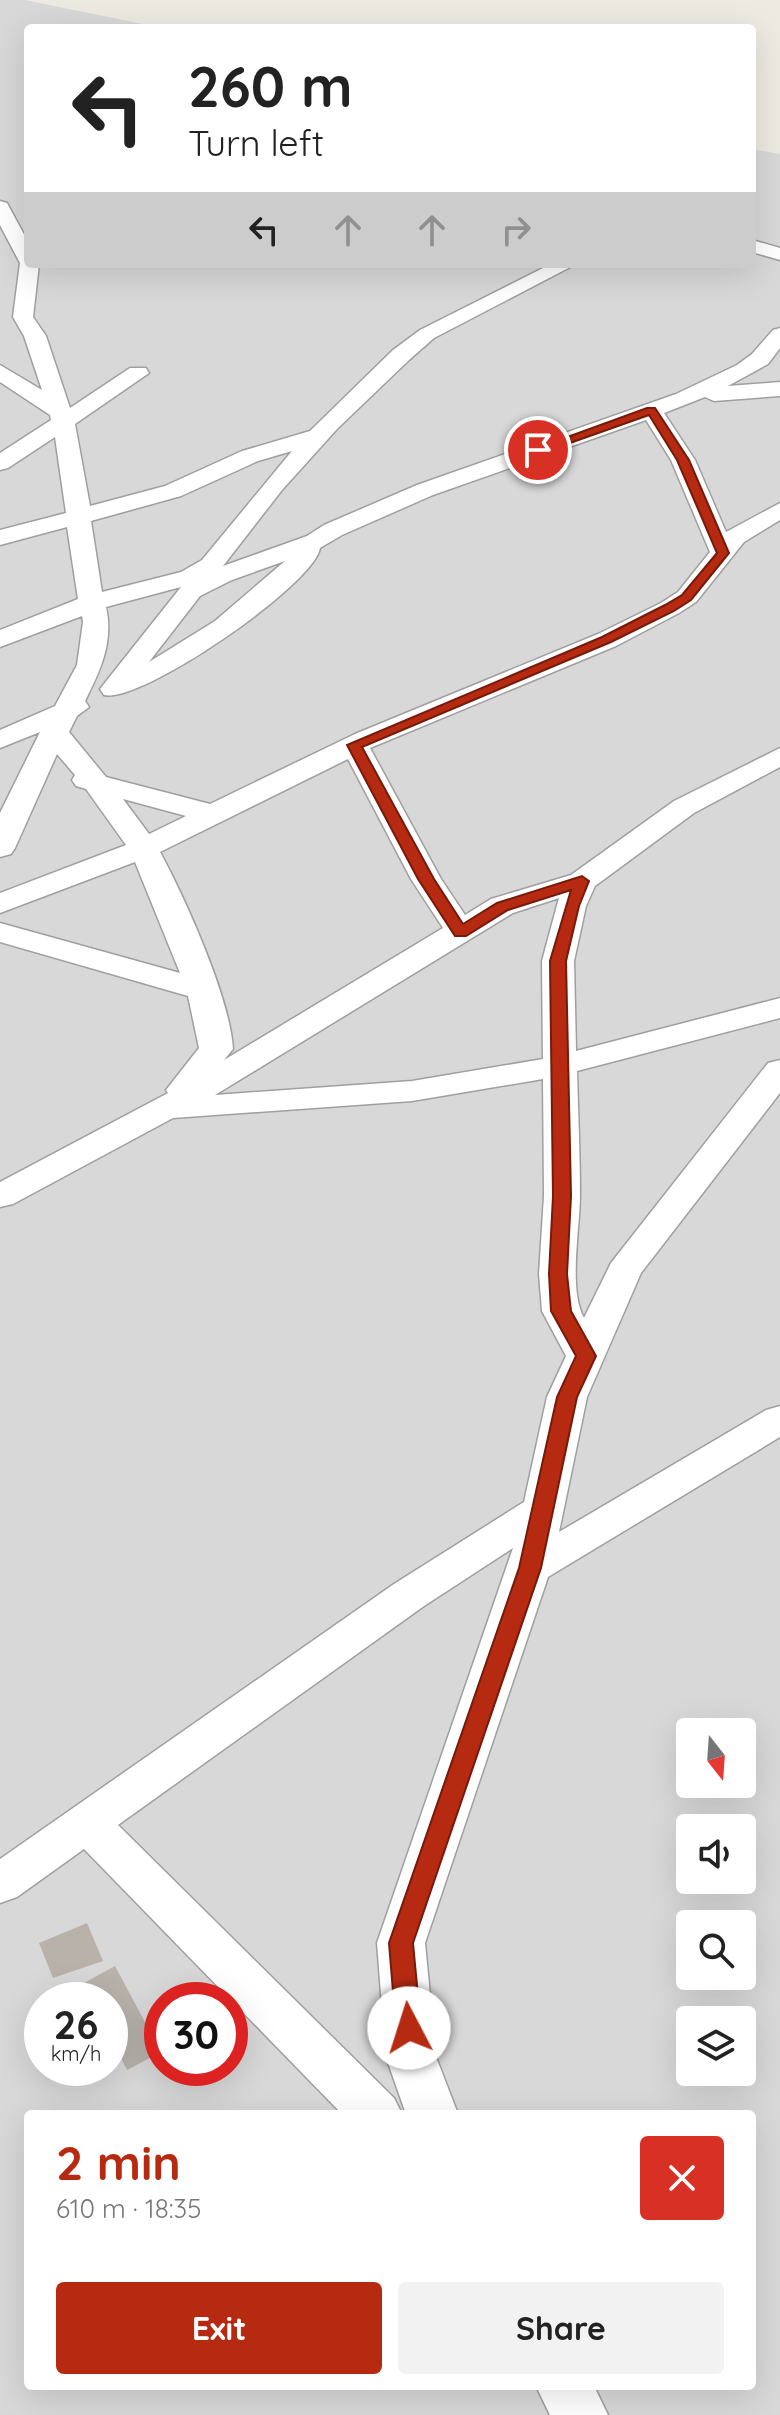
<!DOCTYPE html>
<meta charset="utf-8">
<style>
:root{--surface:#fff;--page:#f2f2f2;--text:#222;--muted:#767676;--accent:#b52a11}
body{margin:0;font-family:Quicksand,sans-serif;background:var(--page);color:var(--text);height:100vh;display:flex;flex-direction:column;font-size:30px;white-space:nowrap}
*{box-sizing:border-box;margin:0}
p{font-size:26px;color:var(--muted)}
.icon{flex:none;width:44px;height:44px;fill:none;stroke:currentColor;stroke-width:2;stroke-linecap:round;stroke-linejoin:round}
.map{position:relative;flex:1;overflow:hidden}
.sheet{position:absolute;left:24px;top:2110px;width:732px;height:280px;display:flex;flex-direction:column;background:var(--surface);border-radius:8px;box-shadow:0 8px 32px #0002}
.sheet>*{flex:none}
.hud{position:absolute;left:24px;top:24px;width:732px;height:244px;border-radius:8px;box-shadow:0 8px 32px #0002;background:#fff;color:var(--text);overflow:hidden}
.needle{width:52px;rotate:163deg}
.tools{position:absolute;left:676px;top:1718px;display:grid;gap:16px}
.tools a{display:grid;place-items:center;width:80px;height:80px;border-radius:8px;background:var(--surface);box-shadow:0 8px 32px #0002;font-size:40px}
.speed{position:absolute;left:24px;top:1982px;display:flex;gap:16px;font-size:40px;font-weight:700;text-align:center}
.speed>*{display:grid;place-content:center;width:104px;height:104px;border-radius:50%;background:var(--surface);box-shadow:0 8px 32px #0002;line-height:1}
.speed small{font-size:20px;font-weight:400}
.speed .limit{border:12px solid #d22;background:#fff;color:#111}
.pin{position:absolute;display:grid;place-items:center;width:68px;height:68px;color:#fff;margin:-34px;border:4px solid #fff;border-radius:50%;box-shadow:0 2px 8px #0007}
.me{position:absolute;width:88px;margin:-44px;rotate:355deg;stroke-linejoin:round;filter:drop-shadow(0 0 6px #0008)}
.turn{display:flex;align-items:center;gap:28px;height:168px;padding:0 32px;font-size:36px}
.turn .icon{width:104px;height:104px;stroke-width:2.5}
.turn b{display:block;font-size:56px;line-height:68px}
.lanes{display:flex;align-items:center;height:76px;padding:0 32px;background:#0003;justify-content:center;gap:40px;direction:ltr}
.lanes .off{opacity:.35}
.round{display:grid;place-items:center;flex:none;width:84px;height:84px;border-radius:8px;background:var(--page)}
.headline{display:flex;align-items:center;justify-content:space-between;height:136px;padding:0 32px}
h1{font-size:48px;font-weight:700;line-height:60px;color:var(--accent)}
.cta{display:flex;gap:16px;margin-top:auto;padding:16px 32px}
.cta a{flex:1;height:92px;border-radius:8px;background:var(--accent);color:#fff;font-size:32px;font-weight:700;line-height:92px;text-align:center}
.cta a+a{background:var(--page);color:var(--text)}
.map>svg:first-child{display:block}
</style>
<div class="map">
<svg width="780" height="2415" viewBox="0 0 780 2415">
<rect width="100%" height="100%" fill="#eceae1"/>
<!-- residential -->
<path fill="#d9d8d8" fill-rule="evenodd" d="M 0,0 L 25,0 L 162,28 L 28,28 L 28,264 L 752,264 L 752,149 L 780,154 L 780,2415 L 0,2415 ZM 690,1732 L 742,1732 L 742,1784 L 690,1784 ZM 690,1828 L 742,1828 L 742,1880 L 690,1880 ZM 690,1924 L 742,1924 L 742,1976 L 690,1976 ZM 42,2000 L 110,2000 L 110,2068 L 42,2068 ZM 162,2000 L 230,2000 L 230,2068 L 162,2068 ZM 690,2020 L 742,2020 L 742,2072 L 690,2072 ZM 28,2114 L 752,2114 L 752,2386 L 28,2386 Z"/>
<!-- building -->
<path fill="#b8b2ab" d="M 87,1923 L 103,1961 L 53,1978 L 39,1943 Z
M 115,1966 L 161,2052 L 127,2070 L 110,2037 L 110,2000 L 91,2000 L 82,1984 Z"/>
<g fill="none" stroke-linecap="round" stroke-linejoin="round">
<!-- street casing -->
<g stroke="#9f9f9f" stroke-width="3">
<path id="street" d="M 0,201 L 7,203 L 28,242 L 28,264 L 39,264 L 33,317 L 46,336 L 70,408 L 130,368 L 146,368 L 149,373 L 75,424 L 90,506 L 165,486 L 242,451 L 310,431 L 393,350 L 420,330 L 551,264 L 576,264 L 434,338 L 409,360 L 337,429 L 282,490 L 223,566 L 307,536 L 324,525 L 417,485 L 676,394 L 737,365 L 752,354 L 773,330 L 780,328 L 780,348 L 768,364 L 728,386 L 780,382 L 780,396 L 714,401 L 705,397 L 664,413 L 695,460 L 726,532 L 780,503 L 780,520 L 744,542 L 696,602 L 679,613 L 616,646 L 370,748 L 441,879 L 465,915 L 491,899 L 571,875 L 674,801 L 780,748 L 780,767 L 694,813 L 595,886 L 586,906 L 574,961 L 576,1051 L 780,998 L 780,1018 L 577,1071 C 578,1112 580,1154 580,1195 C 580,1228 568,1290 584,1318 L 611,1263 L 768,1063 L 780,1060 L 780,1093 L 641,1273 L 587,1397 L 559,1532 L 766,1410 L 780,1406 L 780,1437 L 548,1577 L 425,1943 L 436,2057 L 458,2114 L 406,2114 L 386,2057 L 377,1943 L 513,1548 L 424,1606 L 118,1825 L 394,2098 L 402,2114 L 342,2114 L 84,1849 L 17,1897 L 0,1903 L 0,1859 L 394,1584 L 524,1502 L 547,1397 L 566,1356 L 542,1311 L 539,1274 L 544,1196 L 543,1079 L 412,1101 L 173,1118 L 13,1204 L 0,1207 L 0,1182 L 168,1093 L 166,1090 L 199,1048 L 188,996 L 0,942 L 0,923 L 180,973 L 135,862 L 0,913 L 0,893 L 126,845 L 86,789 L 76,786 L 72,780 L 75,775 L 57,754 L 15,848 L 11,854 L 0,857 L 0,813 L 40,732 L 0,748 L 0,730 L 55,706 L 77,665 L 83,622 L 82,616 L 0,647 L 0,630 L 78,599 L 67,527 L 0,545 L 0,530 L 66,513 L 55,437 L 8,468 L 0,470 L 0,453 L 51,420 L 50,415 L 0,382 L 0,365 L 42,390 L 24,336 L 13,317 L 20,263 L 0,225 ZM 646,420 L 671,460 L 710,552 L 678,592 L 661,603 L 598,634 L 355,734 L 210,804 L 106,777 L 69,732 L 77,716 L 89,707 L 85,701 C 100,671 114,642 106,607 L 181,587 L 100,689 L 104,695 C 141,704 315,584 320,548 L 342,535 L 433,495 ZM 292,451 L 202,560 L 181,572 L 102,592 L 91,521 L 181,496 L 258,461 ZM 285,561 L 215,621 L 149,662 L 200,596 L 232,580 ZM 348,759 L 411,879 L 443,928 L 224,1060 L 233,1049 C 230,998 185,898 160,852 ZM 123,799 L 186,816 L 149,834 ZM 559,898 L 542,961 L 543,1059 L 412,1081 L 215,1095 L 513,913 Z
M 752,240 L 780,248 L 780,260 L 752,252 Z
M 536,2386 L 594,2386 L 608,2415 L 550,2415 Z"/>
</g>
<!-- street -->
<use href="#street" fill="#fff" fill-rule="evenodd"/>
</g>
<!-- route -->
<path fill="#b52a11" stroke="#761b0b" stroke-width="2" d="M 647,408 L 655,408 L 689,460 L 729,553 L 691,600 L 674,611 L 611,642 L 362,747 L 434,879 L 463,924 L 497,903 L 582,876 L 589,881 L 579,906 L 566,961 L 571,1196 L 567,1274 L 571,1311 L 596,1356 L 577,1397 L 541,1568 L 413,1943 L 421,2028 L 418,2036 L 409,2039 L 400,2036 L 396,2028 L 389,1943 L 519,1568 L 557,1397 L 576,1356 L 551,1311 L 549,1274 L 553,1196 L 550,961 L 571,890 L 508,910 L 466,936 L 455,936 L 418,879 L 347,745 L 602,637 L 665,605 L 682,595 L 717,553 L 677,460 L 649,415 L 542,453 L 532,450 Z"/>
</svg>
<div class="tools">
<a><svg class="needle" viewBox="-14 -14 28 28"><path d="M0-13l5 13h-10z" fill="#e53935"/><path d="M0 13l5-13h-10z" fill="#767676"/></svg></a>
<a><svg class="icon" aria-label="sound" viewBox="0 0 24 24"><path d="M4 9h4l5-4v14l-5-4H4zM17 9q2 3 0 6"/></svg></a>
<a><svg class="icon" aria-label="search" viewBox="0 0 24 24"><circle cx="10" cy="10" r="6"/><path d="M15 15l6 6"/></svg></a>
<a><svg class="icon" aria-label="layers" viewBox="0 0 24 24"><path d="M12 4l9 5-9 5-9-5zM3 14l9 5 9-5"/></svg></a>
</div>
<div class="speed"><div>26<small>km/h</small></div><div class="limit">30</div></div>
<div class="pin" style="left:538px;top:450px;background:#d93025"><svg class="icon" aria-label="arrive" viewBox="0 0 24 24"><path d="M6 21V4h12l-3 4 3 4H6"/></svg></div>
<svg class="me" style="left:409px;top:2028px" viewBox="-20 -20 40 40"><circle r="19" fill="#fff"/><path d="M0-13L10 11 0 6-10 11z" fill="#b52a11"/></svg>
<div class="hud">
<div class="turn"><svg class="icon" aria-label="left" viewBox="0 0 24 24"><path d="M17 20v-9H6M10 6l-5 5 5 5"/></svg><div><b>260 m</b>Turn left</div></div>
<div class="lanes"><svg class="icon" aria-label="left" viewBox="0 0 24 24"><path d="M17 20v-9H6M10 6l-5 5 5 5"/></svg><svg class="icon off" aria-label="ahead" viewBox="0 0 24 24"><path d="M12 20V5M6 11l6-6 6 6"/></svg><svg class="icon off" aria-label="ahead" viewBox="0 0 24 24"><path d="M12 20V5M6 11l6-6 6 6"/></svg><svg class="icon off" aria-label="right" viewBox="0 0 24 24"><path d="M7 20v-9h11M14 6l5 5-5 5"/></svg></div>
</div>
<section class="sheet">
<div class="headline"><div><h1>2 min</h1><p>610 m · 18:35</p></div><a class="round" style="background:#d93025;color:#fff"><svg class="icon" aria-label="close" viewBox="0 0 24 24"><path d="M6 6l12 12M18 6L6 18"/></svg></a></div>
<div class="cta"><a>Exit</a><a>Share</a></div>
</section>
</div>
